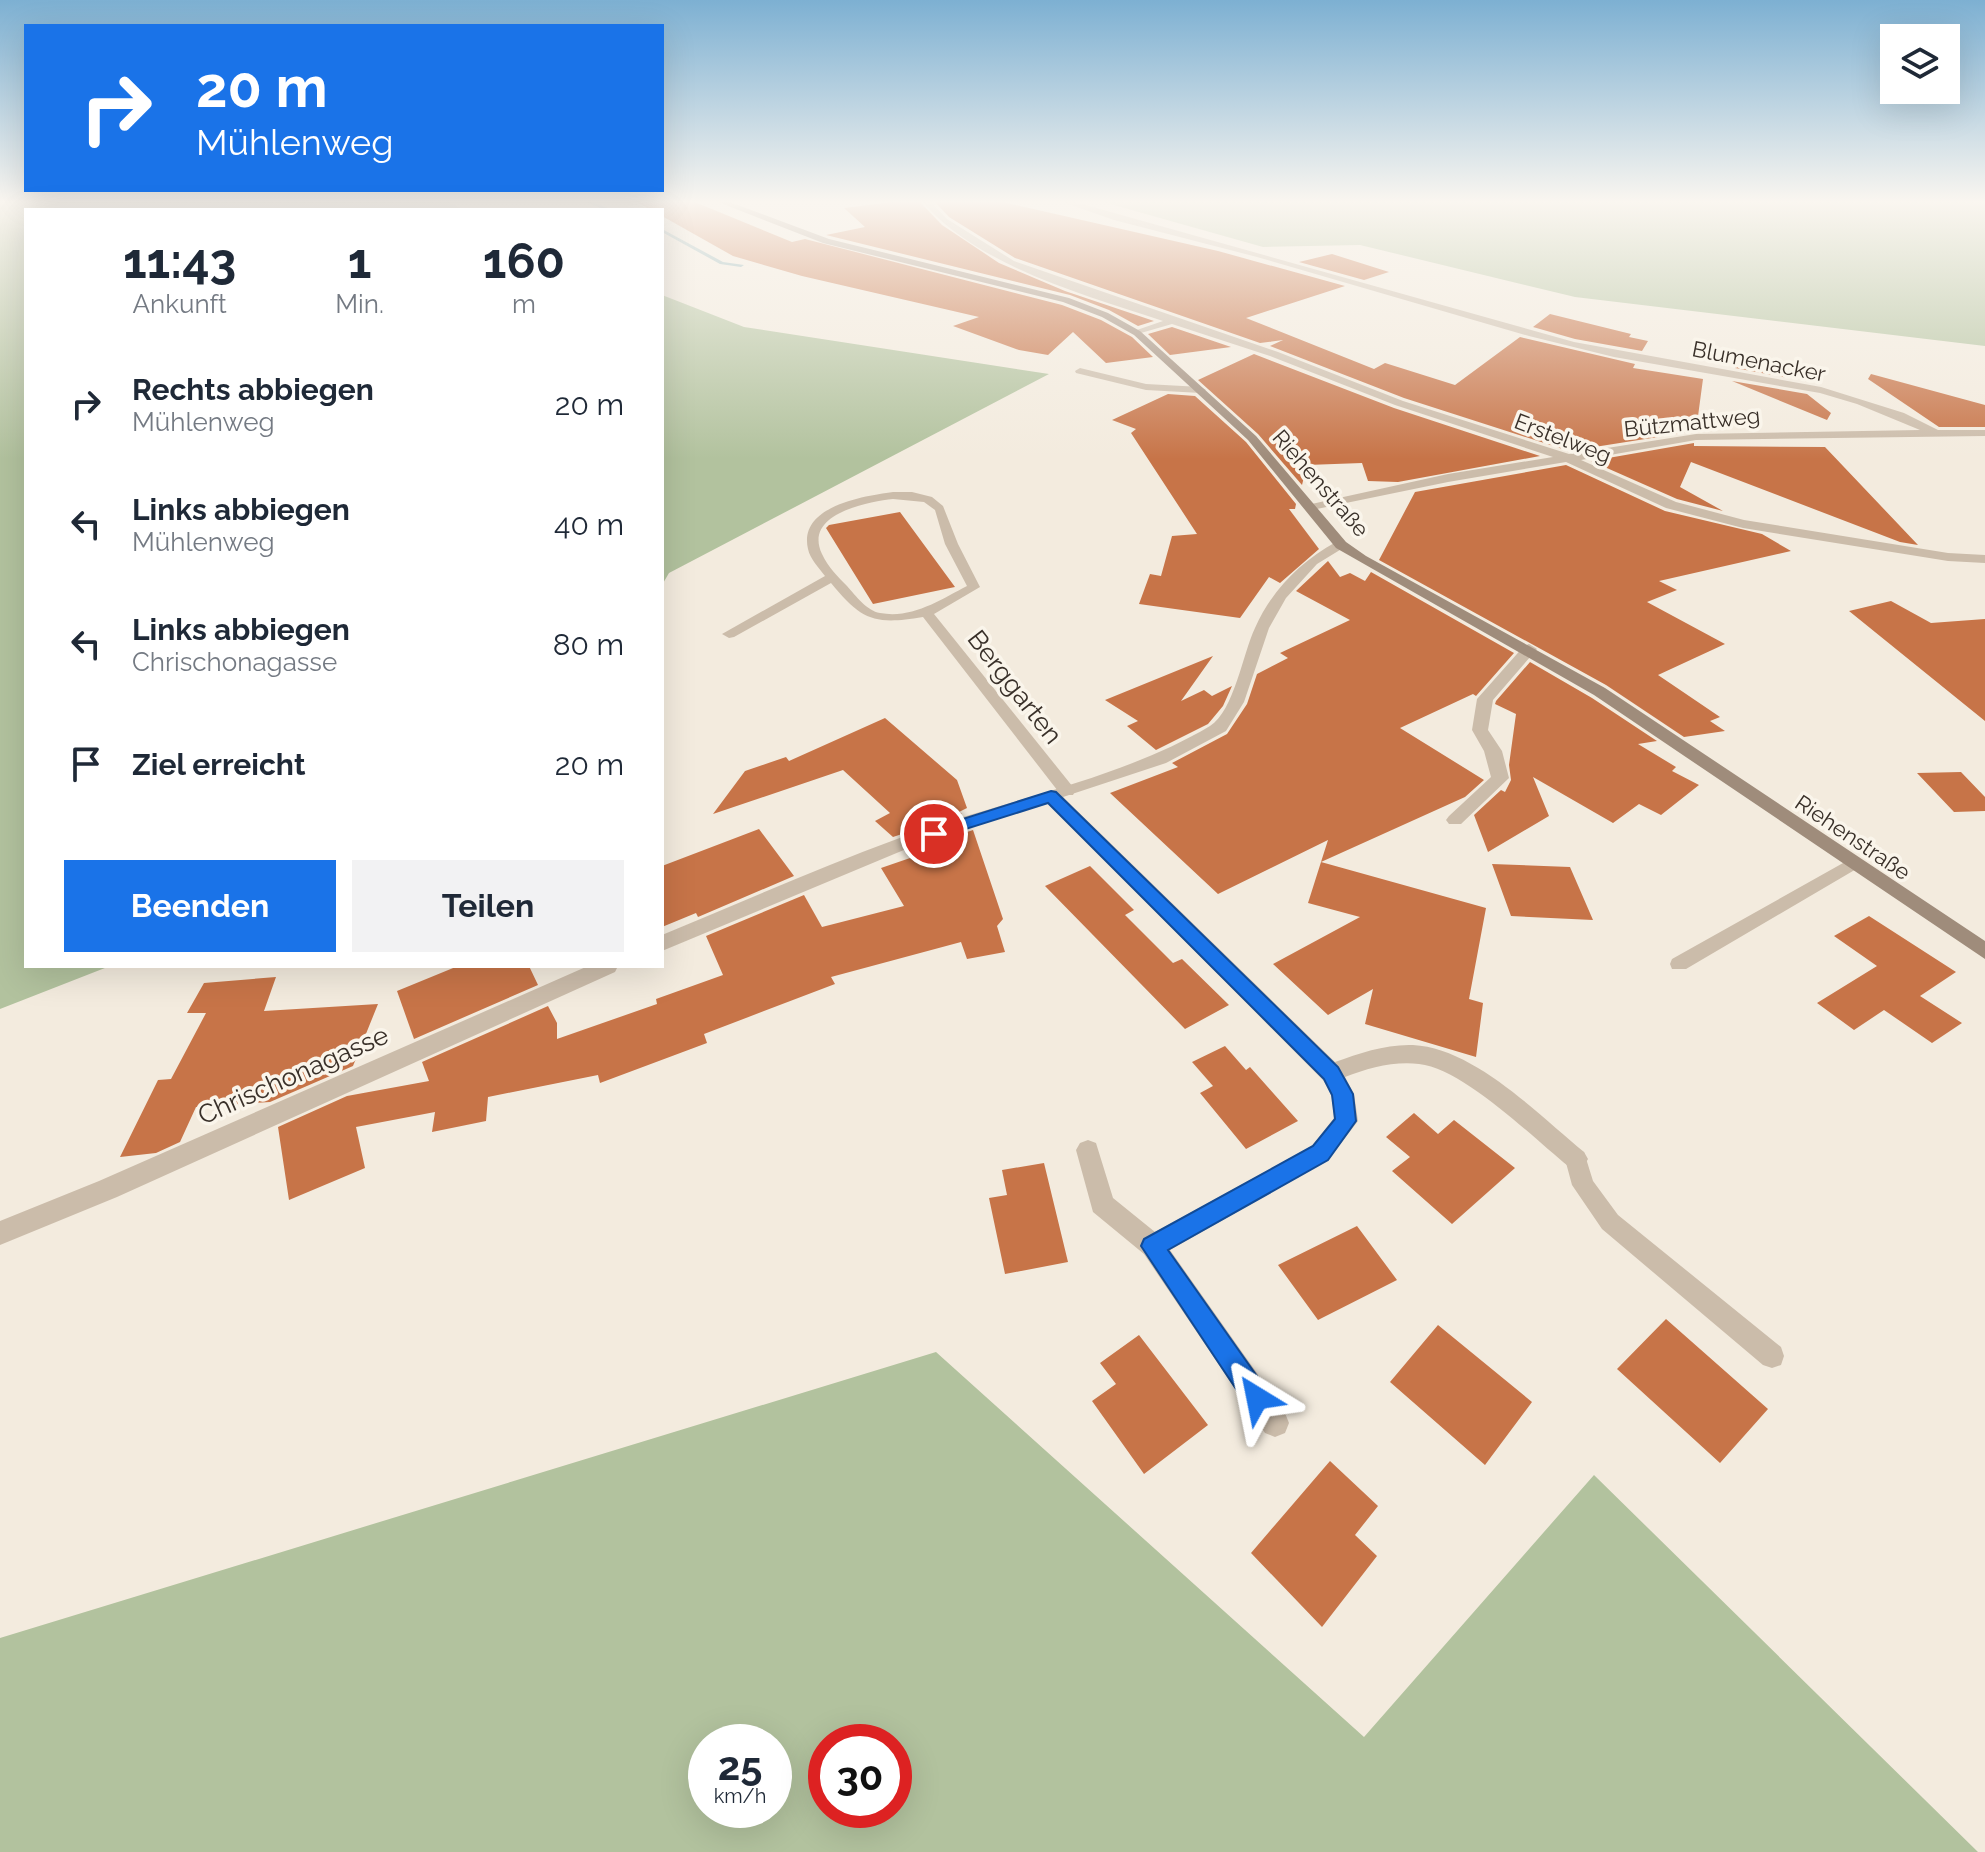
<!DOCTYPE html>
<html lang="de">
<meta charset="utf-8">
<style>
:root{--surface:#fff;--page:#f2f2f3;--text:#1f2937;--muted:#747a83;--accent:#1a73e8}
body{margin:0;font-family:Raleway,sans-serif;background:var(--page);color:var(--text);height:100vh;display:flex;flex-direction:column;font-size:30px;white-space:nowrap}
*{box-sizing:border-box;margin:0}
p{font-size:26px;color:var(--muted)}
.icon{flex:none;width:44px;height:44px;fill:none;stroke:currentColor;stroke-width:2;stroke-linecap:round;stroke-linejoin:round}
.map{position:relative;flex:1;overflow:hidden}
.panel{position:absolute;left:24px;top:208px;width:640px;height:760px;display:flex;flex-direction:column;background:var(--surface);border-radius:0px;box-shadow:0 8px 32px #0002}
.panel>*{flex:none}
.top-card{position:absolute;left:24px;top:24px;width:640px;height:168px;border-radius:0px;box-shadow:0 8px 32px #0002;background:#1a73e8;color:#fff;overflow:hidden}
.tools{position:absolute;left:1880px;top:24px;display:grid;gap:16px}
.tools a{display:grid;place-items:center;width:80px;height:80px;border-radius:0px;background:var(--surface);box-shadow:0 8px 32px #0002;font-size:40px}
.speed{position:absolute;left:688px;top:1724px;display:flex;gap:16px;font-size:40px;font-weight:700;text-align:center}
.speed>*{display:grid;place-content:center;width:104px;height:104px;border-radius:50%;background:var(--surface);box-shadow:0 8px 32px #0002;line-height:1}
.speed small{font-size:20px;font-weight:400}
.speed .limit{border:12px solid #d22;background:#fff;color:#111}
.pin{position:absolute;display:grid;place-items:center;width:68px;height:68px;color:#fff;margin:-34px;border:4px solid #fff;border-radius:50%;box-shadow:0 2px 8px #0007}
.me{position:absolute;width:88px;margin:-44px;rotate:325deg;stroke-linejoin:round;filter:drop-shadow(0 0 6px #0008)}
.turn{display:flex;align-items:center;gap:28px;height:168px;padding:0 40px;font-size:36px}
.turn .icon{width:104px;height:104px;stroke-width:2.5}
.turn b{display:block;font-size:56px;line-height:68px}
.eta{display:flex;justify-content:space-evenly;align-items:center;height:136px;text-align:center}
.eta b{font-size:48px;font-weight:700;line-height:56px}
.button{display:flex;gap:16px;margin-top:auto;padding:16px 40px}
.button a{flex:1;height:92px;border-radius:0px;background:var(--accent);color:#fff;font-size:32px;font-weight:700;line-height:92px;text-align:center}
.button a+a{background:var(--page);color:var(--text)}
ul{padding:0;list-style:none}
li{display:flex;align-items:center;gap:24px;height:120px;padding:0 40px}
li div{flex:1}
li b{display:block;font-size:30px}
li em{font-style:normal}
.map>svg:first-child{display:block}
</style>
<div class="map">
<svg width="1985" height="1852" viewBox="0 0 1985 1852">
<rect width="100%" height="100%" fill="#f3ebde"/>
<!-- green -->
<path fill="#b2c29e" fill-rule="evenodd" d="M 0,200 L 445,200 L 464,210 L 26,210 L 26,966 L 110,966 L 0,1009 Z
M 1096,200 L 1985,200 L 1985,346 L 1575,297 L 1360,245 L 1263,247 Z
M 662,295 L 744,327 L 1049,374 L 669,573 L 662,585 Z
M 936,1352 L 1364,1737 L 1594,1475 L 1978,1852 L 0,1852 L 0,1638 ZM 774,1742 L 774,1810 L 706,1810 L 706,1742 ZM 894,1742 L 894,1810 L 826,1810 L 826,1742 Z"/>
<g fill="none" stroke-linecap="round" stroke-linejoin="round">
<!-- stream -->
<path fill="#7da9b0" fill-rule="evenodd" d="M 580,200 L 586,200 L 613,210 L 606,210 Z
M 662,229 L 723,262 L 744,265 L 741,267 L 720,264 L 662,232 Z"/>
</g>
<!-- building -->
<path fill="#c77448" d="M 633,200 L 690,200 L 792,242 L 805,239 L 1062,305 L 1101,320 L 1132,337 L 1153,357 L 1106,363 L 1073,332 L 1048,355 L 1019,350 L 953,326 L 979,317 L 802,276 L 733,256 L 662,216 L 662,210 L 651,210 Z
M 908,200 L 918,200 L 942,225 L 999,263 L 1065,291 L 1154,321 L 1138,326 L 1109,310 L 1070,295 L 826,235 L 865,227 L 844,208 Z
M 933,200 L 994,200 L 1218,251 L 1345,286 L 1246,318 L 1374,369 L 1385,363 L 1455,385 L 1520,337 L 1635,364 L 1633,368 L 1703,379 L 1696,431 L 1569,451 L 1404,398 L 1270,346 L 1283,340 L 1260,343 L 1015,258 L 949,217 Z
M 1332,254 L 1389,272 L 1364,280 L 1299,262 Z
M 1550,314 L 1631,334 L 1629,337 L 1648,341 L 1642,351 L 1575,339 L 1533,327 Z
M 1172,327 L 1231,347 L 1170,355 L 1148,334 Z
M 1254,354 L 1394,408 L 1540,456 L 1398,482 L 1368,481 L 1362,463 L 1307,465 L 1302,485 L 1258,434 L 1198,380 Z
M 1739,354 L 1765,359 L 1788,378 L 1735,368 Z
M 1871,374 L 1985,405 L 1985,427 L 1939,427 L 1868,379 Z
M 1732,381 L 1807,394 L 1831,413 L 1827,420 Z
M 1168,394 L 1195,396 L 1246,442 L 1296,504 L 1295,509 L 1289,509 L 1319,549 L 1280,583 L 1269,577 L 1240,618 L 1139,604 L 1150,574 L 1161,576 L 1172,536 L 1197,534 L 1131,433 L 1136,429 L 1112,420 Z
M 1694,443 L 1694,446 L 1825,447 L 1918,545 L 1900,542 L 1691,462 L 1680,487 L 1723,511 L 1677,499 L 1591,461 Z
M 1566,465 L 1665,511 L 1762,534 L 1791,551 L 1659,581 L 1677,590 L 1647,602 L 1725,644 L 1658,675 L 1720,717 L 1710,721 L 1725,731 L 1684,737 L 1606,685 L 1379,560 L 1415,492 Z
M 900,512 L 955,587 L 873,604 L 826,528 L 829,525 Z
M 1328,561 L 1340,577 L 1350,573 L 1365,581 L 1371,572 L 1514,653 L 1476,696 L 1473,694 L 1400,728 L 1484,780 L 1465,797 L 1321,862 L 1328,840 L 1218,894 L 1110,793 L 1178,767 L 1172,763 L 1227,734 L 1247,704 L 1257,674 L 1288,658 L 1280,653 L 1350,620 L 1296,591 Z
M 1891,601 L 1931,623 L 1985,619 L 1985,721 L 1849,611 Z
M 1213,656 L 1181,701 L 1204,690 L 1212,696 L 1232,686 L 1223,706 L 1208,724 L 1156,750 L 1127,726 L 1138,721 L 1105,700 Z
M 1530,662 L 1592,698 L 1657,741 L 1638,744 L 1676,767 L 1672,771 L 1699,785 L 1661,815 L 1639,804 L 1613,823 L 1533,777 L 1549,816 L 1488,852 L 1474,815 L 1501,790 L 1505,792 L 1511,780 L 1509,765 L 1516,714 L 1495,704 L 1496,701 Z
M 885,718 L 957,780 L 967,808 L 959,812 L 962,814 L 893,837 L 875,821 L 890,813 L 843,770 L 713,814 L 745,771 L 786,757 L 789,761 Z
M 1961,772 L 1985,797 L 1985,811 L 1954,812 L 1917,773 Z
M 759,829 L 794,876 L 698,917 L 696,913 L 662,927 L 662,866 Z
M 973,830 L 1003,919 L 997,926 L 1005,952 L 967,959 L 961,942 L 831,977 L 835,984 L 704,1034 L 707,1043 L 600,1083 L 598,1075 L 488,1097 L 486,1121 L 432,1132 L 435,1112 L 356,1127 L 365,1168 L 289,1200 L 278,1127 L 347,1096 L 429,1081 L 422,1062 L 548,1006 L 557,1023 L 557,1039 L 657,1004 L 656,999 L 723,975 L 706,936 L 804,895 L 822,927 L 904,906 L 881,868 L 913,857 L 908,852 Z
M 1321,862 L 1486,908 L 1469,999 L 1483,1003 L 1476,1057 L 1365,1024 L 1373,989 L 1328,1015 L 1273,964 L 1360,917 L 1308,903 Z
M 1492,864 L 1570,867 L 1593,920 L 1511,916 Z
M 1090,866 L 1134,910 L 1125,915 L 1173,963 L 1182,959 L 1229,1005 L 1185,1029 L 1045,886 Z
M 1869,916 L 1956,972 L 1920,996 L 1962,1023 L 1932,1043 L 1884,1010 L 1854,1030 L 1817,1003 L 1877,966 L 1834,936 Z
M 458,966 L 529,966 L 538,985 L 414,1039 L 397,991 Z
M 276,977 L 264,1011 L 378,1004 L 353,1066 L 270,1102 L 196,1107 L 180,1142 L 156,1153 L 120,1157 L 158,1080 L 171,1079 L 206,1013 L 187,1013 L 204,983 Z
M 1225,1046 L 1246,1070 L 1250,1067 L 1298,1121 L 1246,1149 L 1200,1093 L 1213,1086 L 1192,1062 Z
M 1414,1113 L 1438,1134 L 1454,1120 L 1515,1168 L 1452,1224 L 1392,1171 L 1410,1157 L 1386,1137 Z
M 1044,1163 L 1068,1262 L 1005,1274 L 989,1198 L 1007,1195 L 1002,1170 Z
M 1357,1226 L 1397,1280 L 1318,1320 L 1278,1265 Z
M 1666,1319 L 1768,1409 L 1720,1463 L 1617,1369 Z
M 1438,1325 L 1532,1402 L 1485,1465 L 1390,1382 Z
M 1139,1335 L 1208,1425 L 1144,1474 L 1092,1401 L 1116,1384 L 1100,1363 Z
M 1330,1461 L 1378,1506 L 1355,1535 L 1377,1556 L 1322,1627 L 1251,1553 Z"/>
<g fill="none" stroke-linecap="round" stroke-linejoin="round">
<!-- lane -->
<path fill="#cbbcaa" fill-rule="evenodd" d="M 893,492 L 912,492 L 932,497 L 943,506 L 958,544 L 980,587 L 934,614 L 1073,787 L 1075,791 L 1073,795 L 1061,795 L 923,617 C 875,625 862,621 831,583 L 734,637 L 729,638 L 722,634 L 825,576 C 819,568 810,559 808,549 C 798,506 864,496 893,492 ZM 893,499 L 924,502 L 935,510 L 945,544 L 967,586 C 940,600 912,619 880,613 C 867,611 856,596 847,586 C 838,577 828,567 822,554 C 803,514 867,502 893,499 Z
M 1852,858 L 1861,864 L 1858,868 L 1686,969 L 1672,969 L 1670,964 L 1672,959 Z
M 1576,1150 L 1584,1152 L 1593,1181 L 1618,1215 L 1781,1347 L 1784,1356 L 1781,1365 L 1772,1368 L 1763,1365 L 1602,1229 L 1572,1185 L 1565,1159 L 1568,1152 Z"/>
<!-- street -->
<path fill="#cbbcaa" fill-rule="evenodd" d="M 921,200 L 929,200 L 947,219 L 1014,261 L 1278,352 L 1403,401 L 1569,454 L 1696,434 L 1920,430 L 1857,404 L 1820,393 L 1614,357 L 1529,336 L 1257,257 L 1114,220 L 1057,200 L 1068,200 L 1574,342 L 1821,387 L 1904,413 L 1938,430 L 1985,430 L 1985,436 L 1696,440 L 1581,460 L 1676,502 L 1744,520 L 1948,553 L 1985,555 L 1985,563 L 1948,561 L 1743,528 L 1666,508 L 1566,462 L 1448,482 L 1307,511 L 1307,505 L 1448,474 L 1553,457 L 1395,405 L 1270,356 L 1172,324 L 1134,335 L 1134,331 L 1163,321 C 1083,294 976,266 921,200 Z
M 1080,368 L 1146,384 L 1201,387 L 1206,390 L 1201,393 L 1146,390 L 1076,373 L 1075,371 Z
M 1336,542 L 1348,545 L 1317,564 L 1286,598 L 1269,628 L 1244,702 L 1226,731 L 1166,763 L 1063,797 L 1335,1062 C 1360,1053 1386,1044 1413,1045 C 1474,1048 1539,1115 1584,1152 L 1588,1159 L 1584,1166 L 1576,1170 L 1568,1166 C 1532,1137 1464,1069 1419,1064 C 1394,1061 1368,1068 1345,1077 L 1354,1094 L 1358,1121 L 1328,1160 L 1170,1250 L 1285,1413 L 1289,1423 L 1285,1433 L 1275,1437 L 1265,1433 L 1144,1254 L 1093,1212 L 1076,1150 L 1080,1143 L 1088,1140 L 1096,1143 L 1113,1198 L 1155,1232 L 1312,1146 L 1334,1118 L 1332,1095 L 1323,1080 L 1047,802 L 911,847 L 662,951 L 662,935 C 740,903 818,868 897,839 C 997,802 1120,780 1210,726 C 1234,711 1243,653 1255,628 C 1272,590 1300,562 1336,542 Z
M 1529,644 L 1537,649 L 1493,700 L 1488,730 L 1502,751 L 1509,778 L 1461,824 L 1449,824 L 1446,820 L 1449,816 L 1491,777 L 1484,751 L 1472,730 L 1477,699 L 1524,646 Z
M 588,966 L 618,966 L 615,972 L 117,1197 L 0,1245 L 0,1221 L 99,1181 Z"/>
<!-- secondary -->
<path fill="#9f8c7b" fill-rule="evenodd" d="M 713,200 L 724,200 L 829,239 L 1069,298 L 1108,313 L 1140,331 L 1256,436 L 1346,542 L 1366,556 L 1605,688 L 1985,941 L 1985,959 L 1594,695 L 1336,548 L 1248,440 L 1134,335 L 1102,317 L 1063,302 L 823,243 Z"/>
</g>
<!-- sky -->
<linearGradient id="sky" x2="0" y2="1"><stop stop-color="#7db0d2"/><stop offset="0.44" stop-color="#faf6f0"/><stop offset="1" stop-color="#faf6f0" stop-opacity="0"/></linearGradient>
<rect width="1985" height="459" fill="url(#sky)"/>
<!-- route -->
<path fill="#1a73e8" stroke="#114b97" stroke-width="2" d="M 1051,791 L 1056,792 L 1338,1067 L 1353,1094 L 1356,1121 L 1328,1160 L 1168,1250 L 1266,1389 L 1270,1398 L 1266,1407 L 1257,1411 L 1248,1407 L 1141,1246 L 1144,1239 L 1313,1146 L 1335,1119 L 1332,1095 L 1324,1079 L 1048,803 L 934,839 L 925,834 L 928,830 Z"/>
<g text-anchor="middle" dominant-baseline="central" stroke-width="7" stroke-linejoin="round" paint-order="stroke">
<!-- far-street labels -->
<g font-size="22" fill="#393029" stroke="#faf5eb">
<text transform="translate(1759 361) rotate(11)">Blumenacker</text>
<text transform="translate(1692 422) rotate(-6)">Bützmattweg</text>
<text transform="translate(1563 438) rotate(21)">Erstelweg</text>
<text transform="translate(1321 483) rotate(49)">Riehenstraße</text>
<text transform="translate(1853 837) rotate(34)">Riehenstraße</text>
</g>
<!-- street labels -->
<g font-size="26" fill="#393029" stroke="#faf5eb">
<text transform="translate(1015 687) rotate(52)">Berggarten</text>
<text transform="translate(293 1075) rotate(-24)">Chrischonagasse</text>
</g>
</g>
</svg>
<div class="tools">
<a><svg class="icon" aria-label="layers" viewBox="0 0 24 24"><path d="M12 4l9 5-9 5-9-5zM3 14l9 5 9-5"/></svg></a>
</div>
<div class="speed"><div>25<small>km/h</small></div><div class="limit">30</div></div>
<div class="pin" style="left:934px;top:834px;background:#d93025"><svg class="icon" aria-label="arrive" viewBox="0 0 24 24"><path d="M6 21V4h12l-3 4 3 4H6"/></svg></div>
<svg class="me" style="left:1257px;top:1398px" viewBox="-20 -20 40 40"><path d="M0-17L14 15 0 8-14 15z" fill="#1a73e8" stroke="#fff" stroke-width="4"/></svg>
<div class="top-card">
<div class="turn"><svg class="icon" aria-label="right" viewBox="0 0 24 24"><path d="M7 20v-9h11M14 6l5 5-5 5"/></svg><div><b>20 m</b>Mühlenweg</div></div>
</div>
<section class="panel">
<div class="eta">
<div><b>11:43</b><p>Ankunft</p></div>
<div><b>1</b><p>Min.</p></div>
<div><b>160</b><p>m</p></div>
</div>
<ul>
<li><svg class="icon" aria-label="right" viewBox="0 0 24 24"><path d="M7 20v-9h11M14 6l5 5-5 5"/></svg><div><b>Rechts abbiegen</b><p>Mühlenweg</p></div><em>20 m</em></li>
<li><svg class="icon" aria-label="left" viewBox="0 0 24 24"><path d="M17 20v-9H6M10 6l-5 5 5 5"/></svg><div><b>Links abbiegen</b><p>Mühlenweg</p></div><em>40 m</em></li>
<li><svg class="icon" aria-label="left" viewBox="0 0 24 24"><path d="M17 20v-9H6M10 6l-5 5 5 5"/></svg><div><b>Links abbiegen</b><p>Chrischonagasse</p></div><em>80 m</em></li>
<li><svg class="icon" aria-label="arrive" viewBox="0 0 24 24"><path d="M6 21V4h12l-3 4 3 4H6"/></svg><div><b>Ziel erreicht</b></div><em>20 m</em></li>
</ul>
<div class="button"><a>Beenden</a><a>Teilen</a></div>
</section>
</div>
